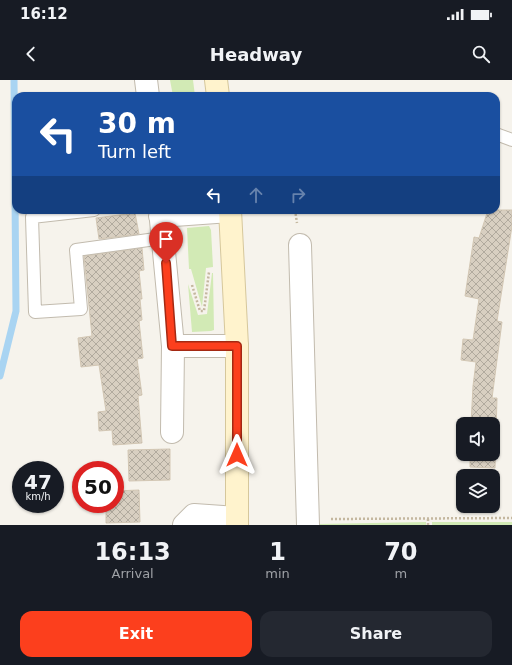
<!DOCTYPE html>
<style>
:root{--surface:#171b24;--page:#242831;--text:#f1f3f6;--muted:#9ea1a6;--accent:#fc3f1d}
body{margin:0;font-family:"DejaVu Sans",sans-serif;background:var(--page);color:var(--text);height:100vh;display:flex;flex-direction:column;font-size:15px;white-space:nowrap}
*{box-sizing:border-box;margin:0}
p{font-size:13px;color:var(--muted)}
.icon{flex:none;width:22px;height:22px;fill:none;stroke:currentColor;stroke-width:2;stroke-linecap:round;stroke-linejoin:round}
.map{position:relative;height:445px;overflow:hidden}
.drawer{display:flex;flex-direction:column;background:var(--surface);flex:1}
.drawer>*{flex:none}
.hud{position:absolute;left:12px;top:12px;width:488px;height:122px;border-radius:12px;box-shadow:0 1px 3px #0004;background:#1a4fa0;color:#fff;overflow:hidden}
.fabs{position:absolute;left:456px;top:337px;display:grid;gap:8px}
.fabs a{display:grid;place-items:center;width:44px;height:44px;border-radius:8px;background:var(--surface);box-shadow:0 1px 3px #0004;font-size:20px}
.speed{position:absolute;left:12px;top:381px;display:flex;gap:8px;font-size:20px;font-weight:700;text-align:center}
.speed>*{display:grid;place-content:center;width:52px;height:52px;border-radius:50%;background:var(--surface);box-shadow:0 1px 3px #0004;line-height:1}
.speed small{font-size:10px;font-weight:400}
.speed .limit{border:6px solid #d22;background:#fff;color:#111}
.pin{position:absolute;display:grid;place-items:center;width:34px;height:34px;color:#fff;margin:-41px -17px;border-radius:50% 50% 50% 0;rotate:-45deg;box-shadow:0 0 4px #0007}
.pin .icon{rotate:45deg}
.me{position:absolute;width:44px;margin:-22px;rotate:0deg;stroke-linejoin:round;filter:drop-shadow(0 0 3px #0008)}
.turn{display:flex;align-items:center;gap:14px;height:84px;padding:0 20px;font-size:18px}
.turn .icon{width:52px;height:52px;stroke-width:2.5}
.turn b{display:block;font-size:28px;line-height:34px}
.lanes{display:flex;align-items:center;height:38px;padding:0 20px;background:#0003;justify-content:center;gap:20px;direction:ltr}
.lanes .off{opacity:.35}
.eta{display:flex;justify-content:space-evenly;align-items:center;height:68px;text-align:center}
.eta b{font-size:24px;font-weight:700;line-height:28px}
.action{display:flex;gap:8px;margin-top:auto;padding:8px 20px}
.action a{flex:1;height:46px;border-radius:12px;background:var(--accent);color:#fff;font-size:16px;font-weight:700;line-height:46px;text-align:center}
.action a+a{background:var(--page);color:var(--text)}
.status{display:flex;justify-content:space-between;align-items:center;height:28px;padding:0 20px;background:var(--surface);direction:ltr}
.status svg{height:11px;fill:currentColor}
header{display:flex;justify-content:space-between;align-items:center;height:52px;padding:0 20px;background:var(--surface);font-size:18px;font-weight:700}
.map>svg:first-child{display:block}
</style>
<div class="status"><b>16:12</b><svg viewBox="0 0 49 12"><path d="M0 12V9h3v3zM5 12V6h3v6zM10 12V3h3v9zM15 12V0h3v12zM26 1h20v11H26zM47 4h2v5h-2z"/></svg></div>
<header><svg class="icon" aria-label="back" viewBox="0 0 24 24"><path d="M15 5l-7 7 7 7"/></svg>Headway<svg class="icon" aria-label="search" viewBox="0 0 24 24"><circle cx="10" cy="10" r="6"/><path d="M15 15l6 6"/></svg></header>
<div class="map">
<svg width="512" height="445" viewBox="0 0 512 445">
<defs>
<pattern id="building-cross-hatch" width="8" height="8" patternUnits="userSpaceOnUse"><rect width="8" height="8" fill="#d8cfc1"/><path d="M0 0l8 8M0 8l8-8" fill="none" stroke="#b1aa9e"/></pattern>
</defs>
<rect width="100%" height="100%" fill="#f6f3ec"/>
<!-- grass -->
<path fill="#d2eab5" d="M 170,0 L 193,0 L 195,16 L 173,16 Z
M 209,146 L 211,150 L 213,187 L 206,188 L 202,227 L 191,189 L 189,189 L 187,148 Z
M 212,193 L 213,193 L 214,250 L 211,251 L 192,252 L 188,204 L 198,235 L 207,234 Z
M 426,442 L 426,445 L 318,445 L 318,444 Z
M 432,442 L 512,442 L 512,445 L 432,445 Z"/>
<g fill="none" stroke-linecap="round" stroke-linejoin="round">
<!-- stream -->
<path stroke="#a9d4f2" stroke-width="7" d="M 0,296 L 16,231 L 14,0"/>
</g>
<!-- building -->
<path fill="url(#building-cross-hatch)" stroke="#d3c7b4" d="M 488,130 L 512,130 L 512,146 L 497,241 L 502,242 L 492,318 L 497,318 L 495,388 L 470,387 L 470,374 L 493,374 L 493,344 L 471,344 L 473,306 L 476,282 L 461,280 L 463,259 L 473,260 L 479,219 L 465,216 L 474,157 L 479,158 Z
M 135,133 L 139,154 L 99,159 L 96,138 Z
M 142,168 L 144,190 L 139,191 L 142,219 L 140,219 L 142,240 L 139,241 L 143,278 L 137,279 L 142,315 L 138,316 L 142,363 L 113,365 L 112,350 L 99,351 L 98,332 L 106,331 L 99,285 L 81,287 L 78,258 L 92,256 L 84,176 Z
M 170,369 L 170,400 L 129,401 L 128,370 Z
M 139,410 L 140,442 L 106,443 L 106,424 L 115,424 L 115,411 Z"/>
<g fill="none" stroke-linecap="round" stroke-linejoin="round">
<!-- lane casing -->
<g stroke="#c2bbae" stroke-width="14">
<path id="lane" d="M 496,54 L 512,60
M 94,130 L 32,137 L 35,232 L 81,229 L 76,170 L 163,158"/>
</g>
<!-- street casing -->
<g stroke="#c2bbae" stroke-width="24">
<path id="street" d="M 146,0 L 148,16
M 160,130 L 173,266 L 172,352
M 160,136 L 230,131
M 300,165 L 308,445
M 173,266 L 237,266
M 184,445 L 194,435 L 237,438"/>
</g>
<!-- secondary casing -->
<g stroke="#d6c79b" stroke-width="24">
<path id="secondary" d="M 216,0 L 218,16
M 230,130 L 237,266 L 237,445"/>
</g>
<!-- path -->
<path stroke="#c4b79f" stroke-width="2.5" stroke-dasharray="2 2" stroke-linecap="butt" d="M 295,130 L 297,143
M 192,205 L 200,231 L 204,231 L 209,192
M 331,439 L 512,438
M 428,439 L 428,445"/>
<!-- lane -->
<use href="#lane" stroke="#fff" stroke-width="12"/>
<!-- street -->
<use href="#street" stroke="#fff" stroke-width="22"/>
<!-- secondary -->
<use href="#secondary" stroke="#fff3cd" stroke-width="22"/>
</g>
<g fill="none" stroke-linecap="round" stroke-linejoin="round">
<!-- route casing -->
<g stroke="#a42913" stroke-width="10">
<path id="route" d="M 166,183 L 172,266 L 237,266 L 237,375"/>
</g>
<!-- route -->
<use href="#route" stroke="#fc3f1d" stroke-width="7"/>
</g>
</svg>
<div class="fabs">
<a><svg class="icon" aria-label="sound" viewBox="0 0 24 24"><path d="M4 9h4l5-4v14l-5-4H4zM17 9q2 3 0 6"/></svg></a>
<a><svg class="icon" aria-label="layers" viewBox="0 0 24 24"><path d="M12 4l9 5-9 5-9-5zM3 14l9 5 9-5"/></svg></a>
</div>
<div class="speed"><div>47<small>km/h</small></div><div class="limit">50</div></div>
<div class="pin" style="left:166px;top:183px;background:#d93025"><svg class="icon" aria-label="arrive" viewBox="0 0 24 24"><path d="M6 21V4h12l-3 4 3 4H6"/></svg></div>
<svg class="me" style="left:237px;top:375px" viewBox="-20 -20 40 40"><path d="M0-17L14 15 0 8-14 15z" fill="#fc3f1d" stroke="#fff" stroke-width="4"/></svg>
<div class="hud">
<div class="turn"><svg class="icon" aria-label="left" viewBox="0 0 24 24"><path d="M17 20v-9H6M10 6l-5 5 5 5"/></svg><div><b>30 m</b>Turn left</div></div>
<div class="lanes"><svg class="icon" aria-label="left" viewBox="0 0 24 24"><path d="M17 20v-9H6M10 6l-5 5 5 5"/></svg><svg class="icon off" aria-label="ahead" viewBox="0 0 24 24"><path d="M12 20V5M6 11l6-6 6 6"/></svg><svg class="icon off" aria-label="right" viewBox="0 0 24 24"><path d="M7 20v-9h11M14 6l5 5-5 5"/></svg></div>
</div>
</div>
<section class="drawer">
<div class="eta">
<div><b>16:13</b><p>Arrival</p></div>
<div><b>1</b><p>min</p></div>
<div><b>70</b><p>m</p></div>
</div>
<div class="action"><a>Exit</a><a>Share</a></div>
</section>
